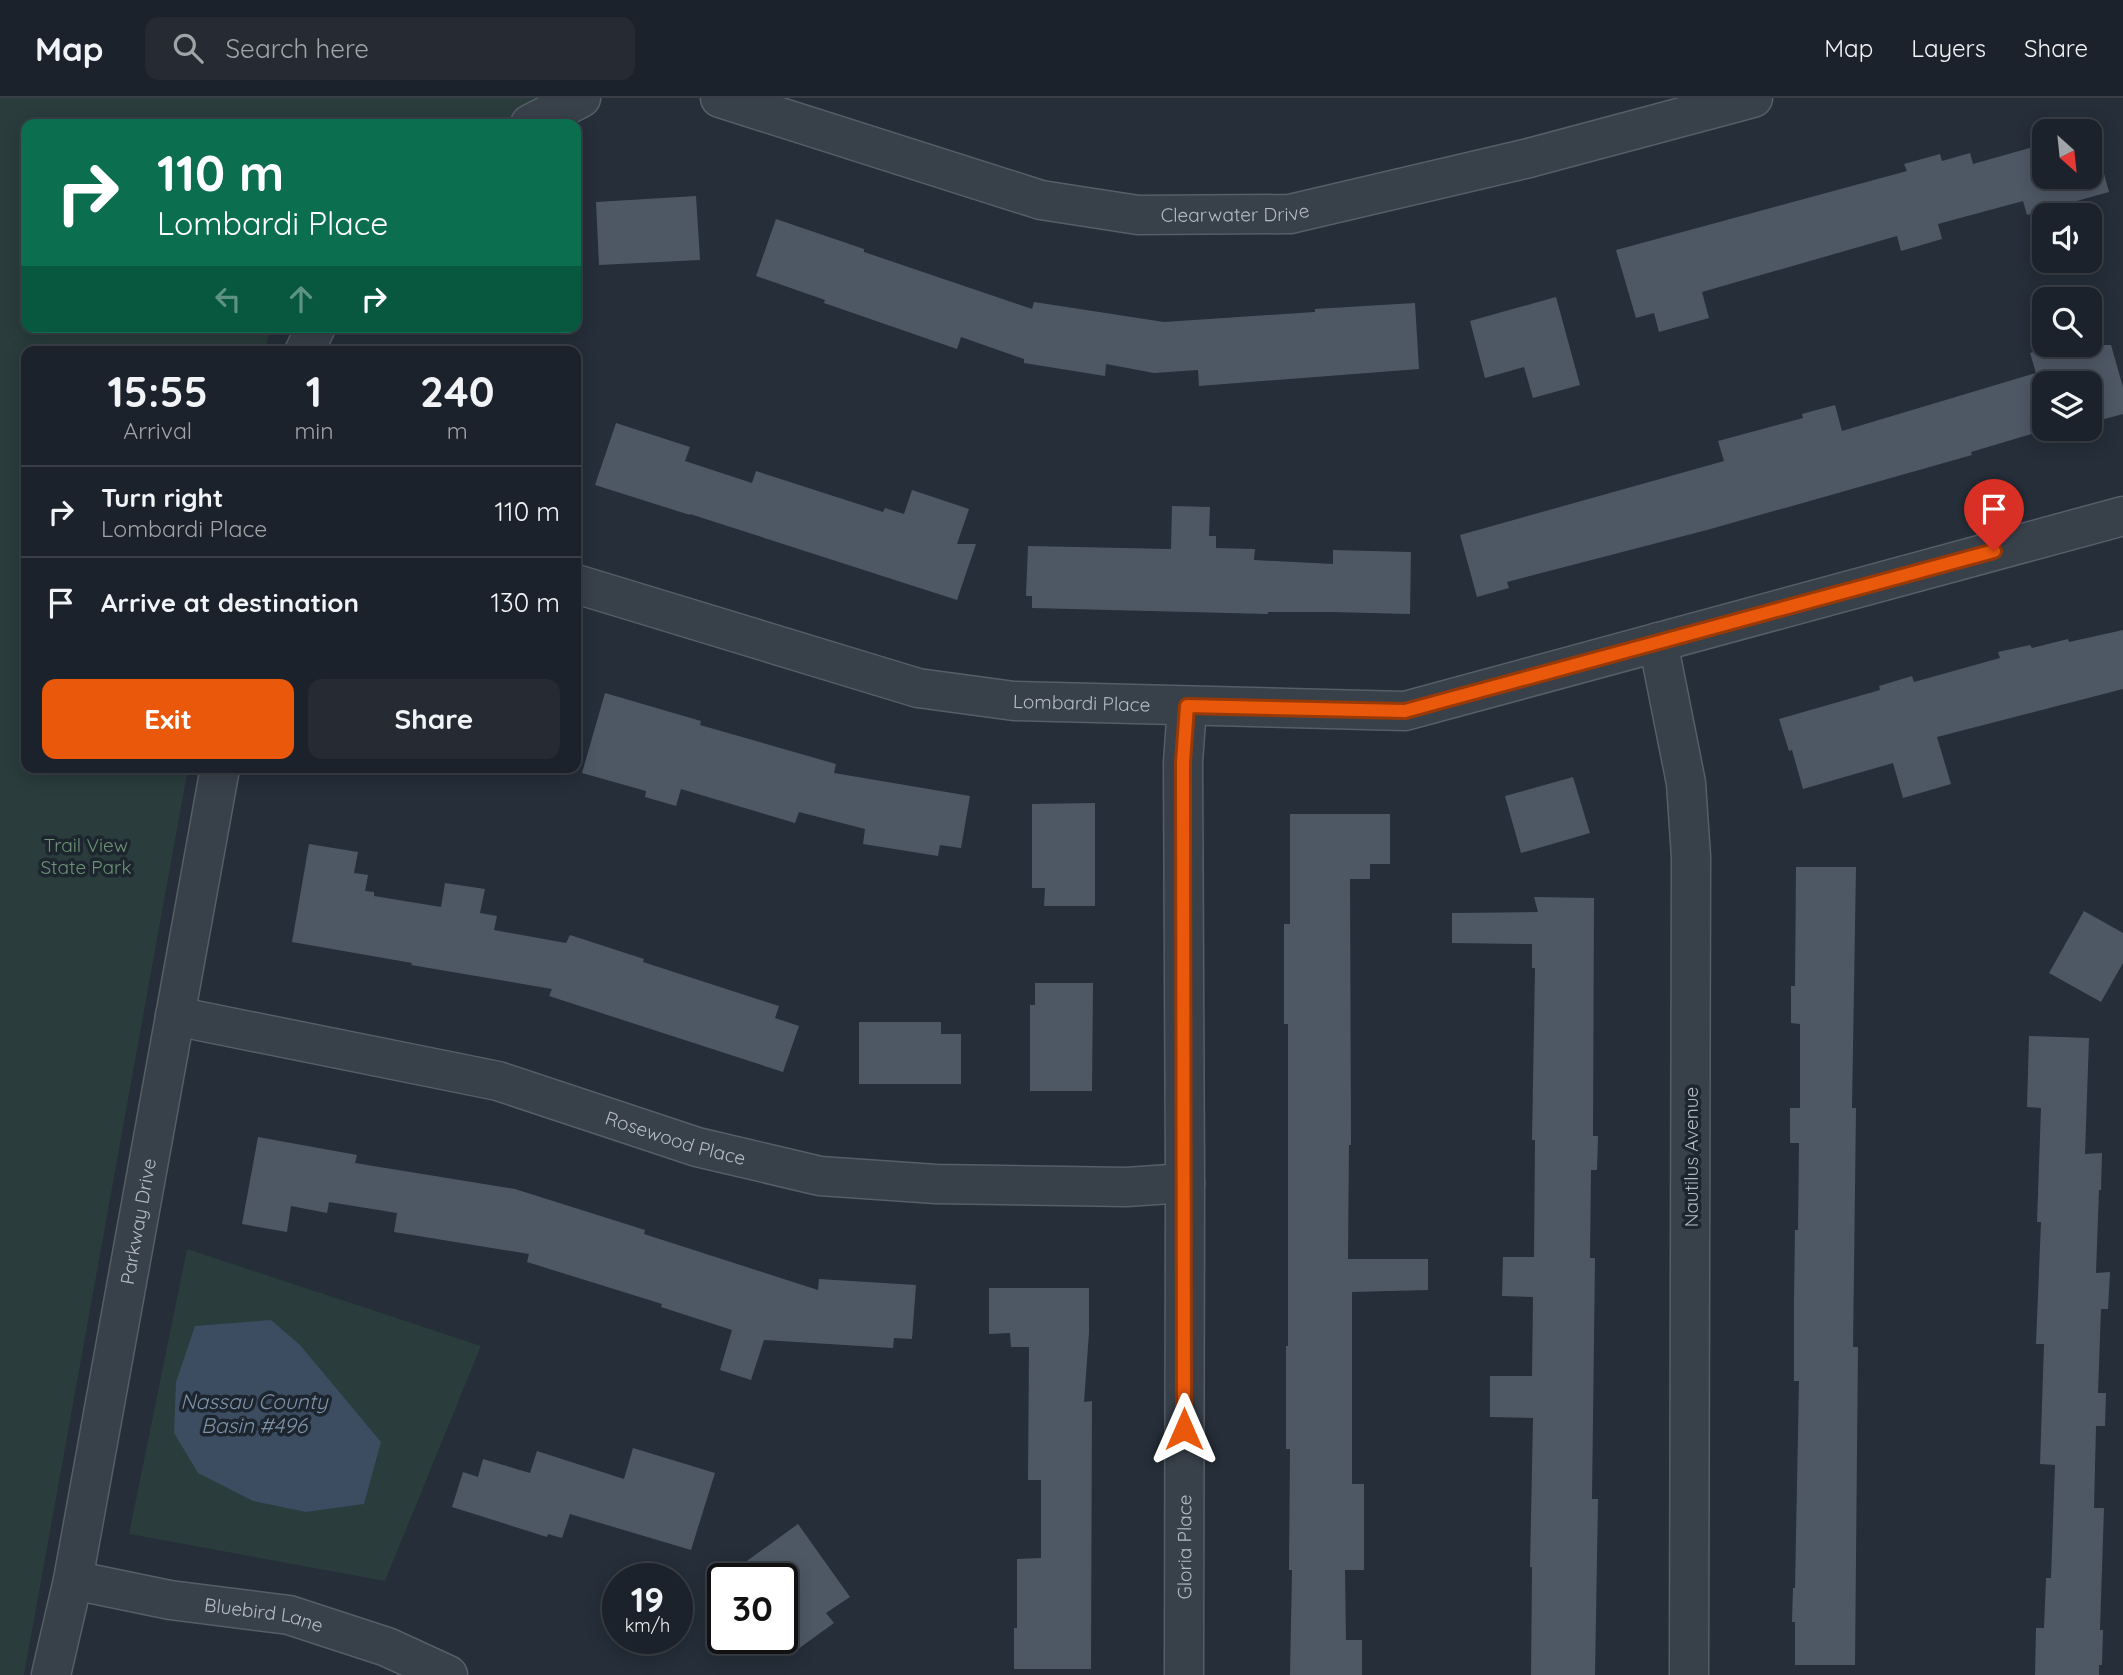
<!DOCTYPE html>
<style>
:root{--surface:#1c222b;--page:#252a33;--text:#f1f3f6;--muted:#a0a4a9;--line:#3a3f47;--accent:#ea580c}
body{margin:0;font-family:Quicksand,sans-serif;background:var(--page);color:var(--text);height:100vh;display:flex;flex-direction:column;font-size:26px;white-space:nowrap}
*{box-sizing:border-box;margin:0}
p{font-size:23px;color:var(--muted)}
.icon{flex:none;width:38px;height:38px;fill:none;stroke:currentColor;stroke-width:2;stroke-linecap:round;stroke-linejoin:round}
.map{position:relative;flex:1;overflow:hidden}
.sheet{position:absolute;left:21px;top:248px;width:560px;height:427px;display:flex;flex-direction:column;background:var(--surface);border-radius:14px;box-shadow:0 4px 18px #0003,0 0 0 2px var(--line)}
.sheet>*{flex:none}
.guide{position:absolute;left:21px;top:21px;width:560px;height:214px;border-radius:14px;box-shadow:0 4px 18px #0003,0 0 0 2px var(--line);background:#0b6e4f;color:#fff;overflow:hidden}
.needle{width:46px;rotate:153deg}
.controls{position:absolute;left:2032px;top:21px;display:grid;gap:14px}
.controls a{display:grid;place-items:center;width:70px;height:70px;border-radius:14px;background:var(--surface);box-shadow:0 4px 18px #0003,0 0 0 2px var(--line);font-size:35px}
.speed{position:absolute;left:602px;top:1465px;display:flex;gap:14px;font-size:35px;font-weight:700;text-align:center}
.speed>*{display:grid;place-content:center;width:91px;height:91px;border-radius:50%;background:var(--surface);box-shadow:0 4px 18px #0003,0 0 0 2px var(--line);line-height:1}
.speed small{font-size:18px;font-weight:400}
.speed .limit{border:4px solid #111;border-radius:10px;background:#fff;color:#111}
.pin{position:absolute;display:grid;place-items:center;width:60px;height:60px;color:#fff;margin:-72px -30px;border-radius:50% 50% 50% 0;rotate:-45deg;box-shadow:0 0 7px #0007}
.pin .icon{rotate:45deg}
.me{position:absolute;width:77px;margin:-38px;rotate:0deg;stroke-linejoin:round;filter:drop-shadow(0 0 5px #0008)}
.turn{display:flex;align-items:center;gap:24px;height:147px;padding:0 21px;font-size:32px}
.turn .icon{width:91px;height:91px;stroke-width:2.5}
.turn b{display:block;font-size:49px;line-height:60px}
.lanes{display:flex;align-items:center;height:66px;padding:0 21px;background:#0003;justify-content:center;gap:35px;direction:ltr}
.lanes .off{opacity:.35}
.eta{display:flex;justify-content:space-evenly;align-items:center;height:119px;text-align:center}
.eta b{font-size:42px;font-weight:700;line-height:49px}
.cta{display:flex;gap:14px;margin-top:auto;padding:14px 21px}
.cta a{flex:1;height:80px;border-radius:14px;background:var(--accent);color:#fff;font-size:28px;font-weight:700;line-height:80px;text-align:center}
.cta a+a{background:var(--page);color:var(--text)}
ul{padding:0;list-style:none}
li{display:flex;align-items:center;gap:21px;height:91px;padding:0 21px;border-top:2px solid var(--line)}
li div{flex:1}
li b{display:block;font-size:26px}
li em{font-style:normal}
header{display:flex;align-items:center;gap:42px;box-sizing:border-box;height:98px;padding:0 35px;background:var(--surface);border-bottom:2px solid var(--line)}
header strong{font-size:33px}
nav{display:flex;gap:38px;margin-inline-start:auto;font-size:24px}
.search{width:490px;height:63px;background:var(--page);display:flex;align-items:center;gap:18px;box-sizing:border-box;padding:0 24px;border-radius:14px;color:var(--muted);font-size:26px}
.map>svg:first-child{display:block}
</style>
<header>
<strong>Map</strong>
<div class="search"><svg class="icon" aria-label="search" viewBox="0 0 24 24"><circle cx="10" cy="10" r="6"/><path d="M15 15l6 6"/></svg>Search here</div>
<nav><a>Map</a><a>Layers</a><a>Share</a></nav>
</header>
<div class="map">
<svg width="2123" height="1577" viewBox="0 0 2123 1577">
<rect width="100%" height="100%" fill="#252e39"/>
<!-- green -->
<path fill="#2a3c3c" d="M 0,0 L 553,0 L 496,26 L 26,26 L 26,229 L 270,229 L 265,254 L 26,254 L 26,670 L 188,670 L 24,1577 L 0,1577 Z
M 187,1151 L 481,1248 L 385,1483 L 129,1436 Z"/>
<!-- water -->
<path fill="#3c4c61" d="M 271,1222 L 300,1247 L 381,1344 L 364,1406 L 306,1414 L 253,1403 L 198,1375 L 174,1335 L 176,1284 L 195,1228 Z"/>
<!-- building -->
<path fill="#4e5865" d="M 2092,32 L 2109,94 L 2027,117 L 2023,103 L 1938,126 L 1942,141 L 1901,153 L 1897,138 L 1702,194 L 1709,220 L 1659,234 L 1654,215 L 1636,220 L 1616,152 L 1907,73 L 1904,66 L 1940,56 L 1942,63 L 1970,55 L 1973,66 L 2044,46 L 2044,79 L 2090,79 L 2090,33 L 2087,33 Z
M 696,98 L 700,162 L 599,167 L 596,104 Z
M 776,121 L 864,151 L 864,154 L 1032,211 L 1034,204 L 1164,224 L 1315,214 L 1315,211 L 1415,205 L 1419,271 L 1199,288 L 1198,272 L 1154,275 L 1106,266 L 1105,278 L 1024,265 L 1024,261 L 961,239 L 957,251 L 824,205 L 825,202 L 756,178 Z
M 1556,199 L 1580,287 L 1533,300 L 1524,269 L 1485,280 L 1470,223 Z
M 2059,247 L 2111,247 L 2123,289 L 2123,316 L 2090,325 L 2090,285 L 2044,285 L 2044,331 L 2048,331 L 1971,354 L 1972,357 L 1707,432 L 1507,484 L 1509,490 L 1477,499 L 1460,437 L 1724,363 L 1718,343 L 1803,320 L 1802,316 L 1835,307 L 1842,333 L 2036,275 L 2030,255 Z
M 616,325 L 690,349 L 685,363 L 752,385 L 756,373 L 883,414 L 885,410 L 904,416 L 912,392 L 969,411 L 957,446 L 976,446 L 957,502 L 690,416 L 690,417 L 595,387 Z
M 1172,408 L 1210,409 L 1209,438 L 1216,438 L 1216,450 L 1255,451 L 1254,462 L 1333,466 L 1333,452 L 1411,454 L 1410,516 L 1332,514 L 1268,514 L 1268,516 L 1032,510 L 1032,498 L 1026,498 L 1028,448 L 1171,451 Z
M 2123,532 L 2123,591 L 1937,639 L 1951,686 L 1903,700 L 1893,665 L 1803,691 L 1792,652 L 1789,653 L 1779,621 L 1880,592 L 1879,588 L 1912,578 L 1914,584 L 2000,560 L 1998,554 L 2030,547 L 2032,550 L 2068,541 L 2069,544 Z
M 605,595 L 701,623 L 700,627 L 836,666 L 834,675 L 970,698 L 961,750 L 940,747 L 938,758 L 863,746 L 865,731 L 799,714 L 795,725 L 681,691 L 676,708 L 645,699 L 646,693 L 582,675 Z
M 1573,679 L 1590,735 L 1521,755 L 1505,698 Z
M 1095,705 L 1095,808 L 1044,808 L 1045,790 L 1032,790 L 1032,706 Z
M 1290,716 L 1390,716 L 1390,766 L 1370,766 L 1370,781 L 1350,781 L 1351,1047 L 1349,1047 L 1348,1161 L 1428,1161 L 1428,1192 L 1352,1194 L 1352,1386 L 1364,1386 L 1364,1472 L 1345,1472 L 1346,1542 L 1362,1542 L 1362,1577 L 1290,1577 L 1292,1472 L 1289,1472 L 1290,1351 L 1286,1351 L 1286,1248 L 1288,1248 L 1288,926 L 1284,926 L 1284,826 L 1290,826 Z
M 309,746 L 358,754 L 354,775 L 368,777 L 365,793 L 374,794 L 374,798 L 441,809 L 445,785 L 485,791 L 480,815 L 497,818 L 494,832 L 566,845 L 570,837 L 644,861 L 643,864 L 779,908 L 775,920 L 799,928 L 783,974 L 549,898 L 552,891 L 411,867 L 412,865 L 292,844 Z
M 1796,769 L 1856,769 L 1852,1010 L 1856,1010 L 1853,1249 L 1858,1249 L 1855,1567 L 1795,1567 L 1795,1524 L 1792,1524 L 1793,1490 L 1795,1490 L 1799,1283 L 1794,1283 L 1794,1203 L 1795,1132 L 1798,1132 L 1799,1045 L 1790,1045 L 1790,1010 L 1800,1010 L 1800,926 L 1791,925 L 1791,888 L 1795,888 Z
M 1534,799 L 1594,800 L 1593,1038 L 1598,1038 L 1597,1072 L 1591,1072 L 1590,1160 L 1595,1160 L 1592,1401 L 1598,1401 L 1595,1577 L 1531,1577 L 1532,1469 L 1530,1469 L 1533,1320 L 1490,1319 L 1490,1278 L 1532,1278 L 1533,1199 L 1502,1198 L 1503,1159 L 1534,1159 L 1535,1042 L 1532,1042 L 1535,870 L 1532,870 L 1532,846 L 1452,845 L 1452,815 L 1538,814 Z
M 2084,813 L 2123,835 L 2123,865 L 2101,904 L 2049,875 Z
M 1035,885 L 1093,885 L 1092,993 L 1030,993 L 1030,907 L 1035,907 Z
M 859,924 L 941,924 L 941,936 L 961,936 L 961,986 L 859,986 Z
M 2029,938 L 2089,940 L 2085,1056 L 2102,1055 L 2101,1092 L 2099,1092 L 2096,1175 L 2110,1174 L 2108,1211 L 2101,1211 L 2098,1295 L 2106,1295 L 2105,1328 L 2096,1328 L 2094,1410 L 2104,1410 L 2100,1532 L 2103,1532 L 2102,1567 L 2099,1567 L 2099,1577 L 2035,1577 L 2036,1530 L 2044,1530 L 2046,1480 L 2051,1480 L 2055,1367 L 2040,1366 L 2044,1246 L 2036,1246 L 2041,1124 L 2037,1124 L 2041,1010 L 2027,1009 Z
M 258,1039 L 357,1057 L 355,1065 L 515,1091 L 645,1132 L 644,1136 L 818,1192 L 819,1181 L 916,1187 L 912,1241 L 894,1240 L 893,1250 L 764,1242 L 751,1282 L 720,1272 L 732,1232 L 661,1209 L 662,1206 L 527,1164 L 529,1156 L 394,1134 L 397,1115 L 329,1104 L 327,1115 L 291,1108 L 287,1134 L 242,1126 Z
M 989,1190 L 1089,1190 L 1089,1235 L 1084,1304 L 1092,1303 L 1091,1571 L 1014,1571 L 1014,1530 L 1017,1530 L 1017,1461 L 1041,1460 L 1041,1382 L 1028,1382 L 1029,1249 L 1011,1249 L 1010,1235 L 989,1236 Z
M 633,1350 L 715,1375 L 691,1452 L 570,1416 L 562,1440 L 548,1436 L 547,1439 L 452,1409 L 463,1374 L 478,1379 L 483,1361 L 530,1375 L 537,1353 L 624,1381 Z
M 798,1426 L 850,1499 L 826,1515 L 834,1525 L 794,1554 L 787,1543 L 783,1545 L 779,1540 L 782,1540 L 782,1480 L 738,1480 L 733,1473 Z"/>
<g fill="none" stroke-linecap="round" stroke-linejoin="round">
<!-- street casing -->
<g stroke="#565e67" stroke-width="41">
<g id="street">
<path id="s1" d="M 720,0 L 1041,102 L 1138,117 L 1290,116 L 1529,60 L 1753,0"/>
<path d="M 530,26 L 581,0"/>
<path d="M 304,254 L 316,229"/>
<path id="s2" d="M 576,486 L 918,590 L 1014,603 L 1405,613 L 2123,418"/>
<path d="M 1658,544 L 1686,685 L 1691,759 L 1689,1577"/>
<path id="s3" d="M 175,918 L 498,983 L 697,1049 L 820,1078 L 936,1086 L 1126,1089 L 1185,1085"/>
<path id="s4" d="M 73,1482 L 170,1502 L 289,1517 L 387,1549 L 448,1577"/>
<path id="s5" d="M 51,1577 L 73,1482 L 220,670"/>
<path id="s6" d="M 1184,1577 L 1185,1085 L 1183,664 L 1187,609"/>
</g>
</g>
<!-- street -->
<use href="#street" stroke="#38404a" stroke-width="38"/>
</g>
<g fill="none" stroke-linecap="round" stroke-linejoin="round">
<!-- route casing -->
<g stroke="#983908" stroke-width="18">
<path id="route" d="M 1184,1331 L 1183,664 L 1187,608 L 1405,613 L 1994,453"/>
</g>
<!-- route -->
<use href="#route" stroke="#ea580c" stroke-width="12"/>
</g>
<g text-anchor="middle" dominant-baseline="central" stroke-width="7" stroke-linejoin="round" paint-order="stroke">
<!-- street labels -->
<g font-size="19" fill="#b4bbc5" stroke="#1d252e">
<text stroke="none"><textPath href="#s1" startOffset="532">Clearwater Drive</textPath></text>
<text stroke="none"><textPath href="#s2" startOffset="522">Lombardi Place</textPath></text>
<text stroke="none"><textPath href="#s3" startOffset="516">Rosewood Place</textPath></text>
<text transform="translate(1691 1059) rotate(-90)">Nautilus Avenue</text>
<text stroke="none"><textPath href="#s5" startOffset="462">Parkway Drive</textPath></text>
<text stroke="none"><textPath href="#s6" startOffset="128">Gloria Place</textPath></text>
<text stroke="none"><textPath href="#s4" startOffset="194">Bluebird Lane</textPath></text>
</g>
<!-- park labels -->
<g font-size="19" fill="#6d9475" stroke="#1d252e">
<text x="86" y="747">Trail View<tspan x="86" dy="22">State Park</tspan></text>
</g>
<!-- water labels -->
<g font-size="21" font-style="italic" fill="#7e92aa" stroke="#1d252e">
<text x="254" y="1303">Nassau County<tspan x="254" dy="24">Basin #496</tspan></text>
</g>
</g>
</svg>
<div class="controls">
<a><svg class="needle" viewBox="-14 -14 28 28"><path d="M0-13l5 13h-10z" fill="#e53935"/><path d="M0 13l5-13h-10z" fill="#a0a4a9"/></svg></a>
<a><svg class="icon" aria-label="sound" viewBox="0 0 24 24"><path d="M4 9h4l5-4v14l-5-4H4zM17 9q2 3 0 6"/></svg></a>
<a><svg class="icon" aria-label="search" viewBox="0 0 24 24"><circle cx="10" cy="10" r="6"/><path d="M15 15l6 6"/></svg></a>
<a><svg class="icon" aria-label="layers" viewBox="0 0 24 24"><path d="M12 4l9 5-9 5-9-5zM3 14l9 5 9-5"/></svg></a>
</div>
<div class="speed"><div>19<small>km/h</small></div><div class="limit">30</div></div>
<div class="pin" style="left:1994px;top:453px;background:#d93025"><svg class="icon" aria-label="arrive" viewBox="0 0 24 24"><path d="M6 21V4h12l-3 4 3 4H6"/></svg></div>
<svg class="me" style="left:1184px;top:1331px" viewBox="-20 -20 40 40"><path d="M0-17L14 15 0 8-14 15z" fill="#ea580c" stroke="#fff" stroke-width="4"/></svg>
<div class="guide">
<div class="turn"><svg class="icon" aria-label="right" viewBox="0 0 24 24"><path d="M7 20v-9h11M14 6l5 5-5 5"/></svg><div><b>110 m</b>Lombardi Place</div></div>
<div class="lanes"><svg class="icon off" aria-label="left" viewBox="0 0 24 24"><path d="M17 20v-9H6M10 6l-5 5 5 5"/></svg><svg class="icon off" aria-label="ahead" viewBox="0 0 24 24"><path d="M12 20V5M6 11l6-6 6 6"/></svg><svg class="icon" aria-label="right" viewBox="0 0 24 24"><path d="M7 20v-9h11M14 6l5 5-5 5"/></svg></div>
</div>
<section class="sheet">
<div class="eta">
<div><b>15:55</b><p>Arrival</p></div>
<div><b>1</b><p>min</p></div>
<div><b>240</b><p>m</p></div>
</div>
<ul>
<li><svg class="icon" aria-label="right" viewBox="0 0 24 24"><path d="M7 20v-9h11M14 6l5 5-5 5"/></svg><div><b>Turn right</b><p>Lombardi Place</p></div><em>110 m</em></li>
<li><svg class="icon" aria-label="arrive" viewBox="0 0 24 24"><path d="M6 21V4h12l-3 4 3 4H6"/></svg><div><b>Arrive at destination</b></div><em>130 m</em></li>
</ul>
<div class="cta"><a>Exit</a><a>Share</a></div>
</section>
</div>
